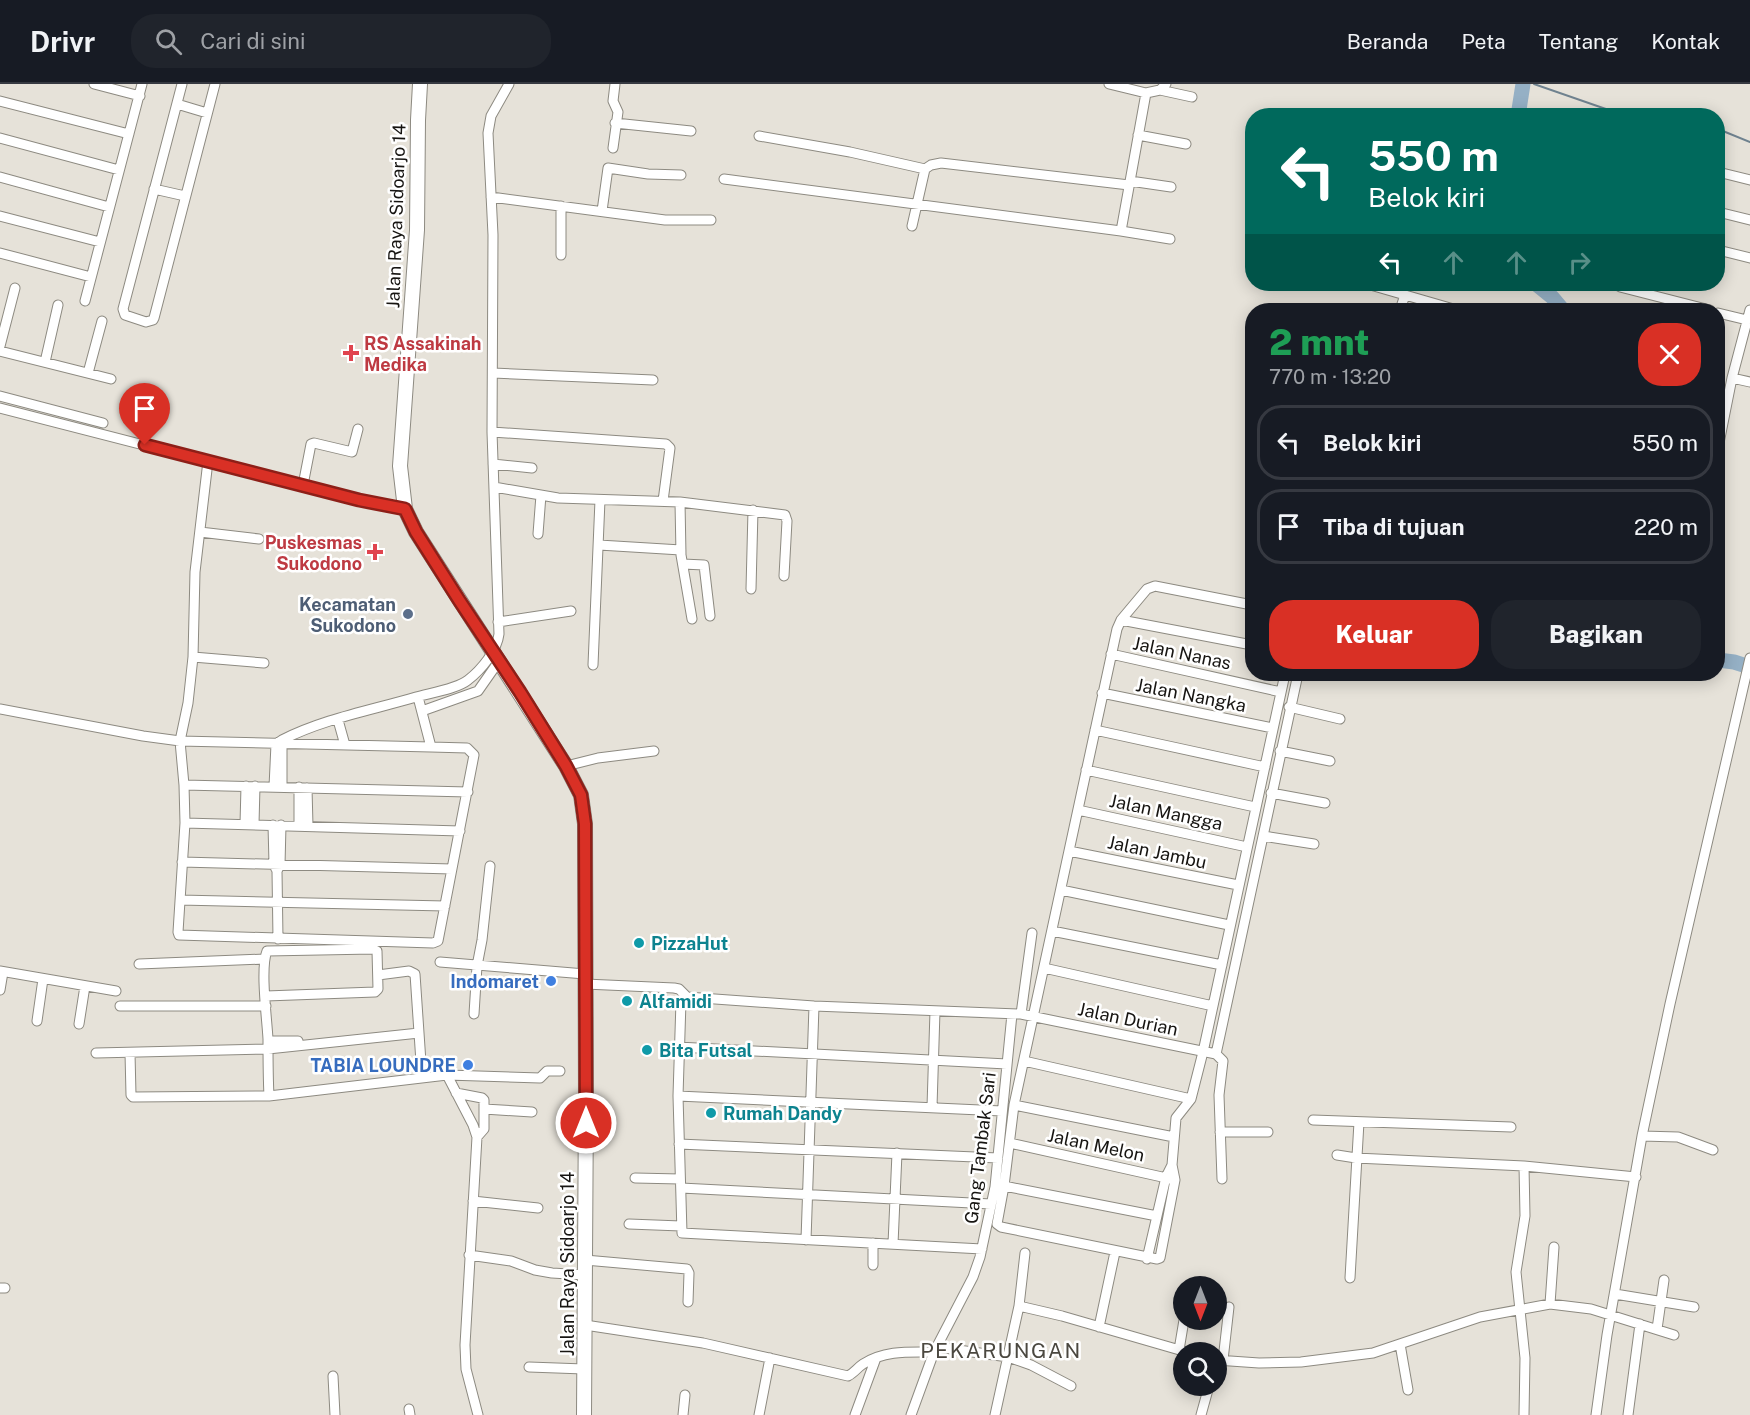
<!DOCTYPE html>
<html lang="id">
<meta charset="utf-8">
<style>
:root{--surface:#171b24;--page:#20242c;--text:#f1f3f6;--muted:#9ea1a6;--line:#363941;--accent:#d93025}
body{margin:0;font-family:"Public Sans",sans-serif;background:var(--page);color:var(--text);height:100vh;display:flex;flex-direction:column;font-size:22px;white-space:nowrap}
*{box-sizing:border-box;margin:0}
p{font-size:20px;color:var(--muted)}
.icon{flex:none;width:33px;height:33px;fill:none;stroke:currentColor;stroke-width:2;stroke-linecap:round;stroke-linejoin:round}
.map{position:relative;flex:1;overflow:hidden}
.drawer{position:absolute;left:1245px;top:219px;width:480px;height:378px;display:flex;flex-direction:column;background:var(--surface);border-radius:24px;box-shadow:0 3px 15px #0003}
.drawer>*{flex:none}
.hud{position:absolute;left:1245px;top:24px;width:480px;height:183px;border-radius:24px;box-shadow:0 3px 15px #0003;background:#00695c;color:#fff;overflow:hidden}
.needle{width:39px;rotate:180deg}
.fabs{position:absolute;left:1173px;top:1192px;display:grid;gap:12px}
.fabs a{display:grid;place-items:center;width:54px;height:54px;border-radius:50%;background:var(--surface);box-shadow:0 3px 15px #0003;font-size:30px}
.pin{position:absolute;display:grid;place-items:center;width:51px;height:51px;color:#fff;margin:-62px -26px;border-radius:50% 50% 50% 0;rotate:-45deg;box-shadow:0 0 6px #0007}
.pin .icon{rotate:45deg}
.me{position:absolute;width:66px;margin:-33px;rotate:0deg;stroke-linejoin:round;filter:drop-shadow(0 0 4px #0008)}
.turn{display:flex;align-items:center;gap:21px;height:126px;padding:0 24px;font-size:27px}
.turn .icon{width:78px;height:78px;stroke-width:2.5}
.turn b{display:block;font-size:42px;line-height:51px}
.lanes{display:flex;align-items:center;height:57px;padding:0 24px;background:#0003;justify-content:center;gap:30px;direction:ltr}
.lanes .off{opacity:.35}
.round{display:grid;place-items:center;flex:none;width:63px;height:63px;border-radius:24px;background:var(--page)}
.summary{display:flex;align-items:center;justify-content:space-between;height:102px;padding:0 24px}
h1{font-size:36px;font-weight:800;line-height:45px;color:#1e9e55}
.button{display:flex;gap:12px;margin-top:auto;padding:12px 24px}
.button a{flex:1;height:69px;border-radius:24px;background:var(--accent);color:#fff;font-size:24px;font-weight:800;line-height:69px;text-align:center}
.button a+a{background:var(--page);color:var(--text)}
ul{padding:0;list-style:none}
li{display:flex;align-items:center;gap:18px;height:75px;margin:0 12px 9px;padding:0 12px;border:3px solid var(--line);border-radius:24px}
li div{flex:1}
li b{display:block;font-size:22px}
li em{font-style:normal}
header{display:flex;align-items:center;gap:36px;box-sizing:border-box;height:84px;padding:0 30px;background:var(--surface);border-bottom:2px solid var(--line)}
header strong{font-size:28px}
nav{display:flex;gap:33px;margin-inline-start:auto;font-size:21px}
.search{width:420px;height:54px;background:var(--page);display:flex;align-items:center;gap:15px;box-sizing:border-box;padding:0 21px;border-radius:24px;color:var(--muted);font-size:22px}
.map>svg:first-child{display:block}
</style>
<header>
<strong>Drivr</strong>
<div class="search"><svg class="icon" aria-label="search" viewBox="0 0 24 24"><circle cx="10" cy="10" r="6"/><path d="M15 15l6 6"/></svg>Cari di sini</div>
<nav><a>Beranda</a><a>Peta</a><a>Tentang</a><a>Kontak</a></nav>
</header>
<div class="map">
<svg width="1750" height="1331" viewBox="0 0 1750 1331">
<rect width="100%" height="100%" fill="#e6e2d9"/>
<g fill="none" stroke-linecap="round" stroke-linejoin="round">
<!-- stream -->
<path stroke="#6f828f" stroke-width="2" d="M 1534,0 L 1626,32
M 1718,45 L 1750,58"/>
<!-- river -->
<path stroke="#95b0c5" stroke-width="15" d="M 1518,32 L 1523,0
M 1536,200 L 1552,213 L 1563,226
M 1718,576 L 1734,578 L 1750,583"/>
<!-- street casing -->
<g stroke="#8d8a81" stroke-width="11">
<path id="street" d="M 94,0 L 140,12
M 182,0 L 123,225 L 125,231 L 146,238 L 153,236 L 154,234 L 215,0
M 1109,0 L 1146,9
M 1160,6 L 1192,13
M 0,17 L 129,50
M 177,20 L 207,29
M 615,39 L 691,47
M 1138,51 L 1186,60
M 759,52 L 850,68 L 925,85
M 0,54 L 119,86
M 613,64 L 618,28 L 613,17 L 615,0
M 1718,88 L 1750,96
M 0,93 L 109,123
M 724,95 L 1121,147 L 1146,9 L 1160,6 L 1166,0
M 1130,97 L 1171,103
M 154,105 L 185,112
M 491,113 L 665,136 L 711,136
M 561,122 L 561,171
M 602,127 L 608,84 L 648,90 L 681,91
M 1718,128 L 1750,136
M 0,132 L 100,158
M 912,142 L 925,85 L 931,81 L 941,79 L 1129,101
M 1121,147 L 1170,155
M 1718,166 L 1750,174
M 0,169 L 91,193
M 1367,200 L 1457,226
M 1620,203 L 1710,226
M 85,217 L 142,0
M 1400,226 L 1405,211
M 1718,229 L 1747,236
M 0,262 L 15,204
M 0,267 L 111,295
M 45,278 L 58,221
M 88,289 L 102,237
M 493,289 L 653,296
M 1732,294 L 1750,298
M 0,312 L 103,339
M 0,324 L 319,406 L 405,425
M 492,348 L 666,360 L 670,364 L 663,417
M 1718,364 L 1732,294 L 1750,226
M 208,377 L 195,488 L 193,573 L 188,619 L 180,657 L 184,701 L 185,739 L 178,848 L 179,851 L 433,859 L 438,857 L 474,671 L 467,664 L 431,663 L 418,613
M 493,380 L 532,384
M 303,401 L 311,360 L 314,359 L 352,368 L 358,345
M 494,403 L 558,414 L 680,418 L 785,431 L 787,437 L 784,492
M 680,418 L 681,471 L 692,535
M 200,448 L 259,455
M 538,450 L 541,411
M 599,461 L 681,466
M 683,480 L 704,481 L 710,532
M 751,505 L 753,426
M 1121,536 L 1252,561
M 498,538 L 571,527
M 1111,570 L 1281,608
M 193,573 L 264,579
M 593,581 L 600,416
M 1102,609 L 1273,644
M 1289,623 L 1340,635
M 0,625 L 143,652 L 180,657 L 431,663
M 422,627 L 478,607 L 499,577
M 338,636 L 345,661
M 1095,646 L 1265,683
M 1280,667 L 1330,677
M 566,682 L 598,674 L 654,667
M 1086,686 L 1255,723
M 184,701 L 468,708
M 274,703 L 276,660 L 282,656 C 323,635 372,626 416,613 C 430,609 457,605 468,596 C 481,586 497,567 499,550 L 492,348 L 493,151 L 488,49 L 491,32 L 509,0
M 282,703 L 282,656
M 307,704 L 308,742
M 1271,709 L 1325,719
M 1078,726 L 1247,763
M 185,739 L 460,747
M 245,740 L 246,702
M 254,740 L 255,702
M 273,741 L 274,780 L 276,785
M 299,741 L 299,703
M 1263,752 L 1314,760
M 1069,767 L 1238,801
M 182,778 L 452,785
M 1061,806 L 1229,841
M 180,816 L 445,822
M 1052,847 L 1222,881
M 278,855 L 277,787 L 280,781 L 281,741
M 440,878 L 585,890
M 139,880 L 265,875
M 1044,884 L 1213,922
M 0,887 L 116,907
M 378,891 L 409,887 L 415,890 L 422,993
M 585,900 L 674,904 L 679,905 L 687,913 L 814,922 L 1021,930 L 1216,970
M 0,906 L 3,888
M 266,912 L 375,908 L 378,905 L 377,867 L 373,865 L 267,867 C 260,884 267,935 268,955 C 268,974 268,993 269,1012
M 687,913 L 681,917 L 678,1012 L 682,1149 L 982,1165
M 120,922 L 266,922
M 474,930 L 477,882 L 482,856 L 490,782
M 1021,930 L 1032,849
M 37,937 L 43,895
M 79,940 L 85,902
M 268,957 L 298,957
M 678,963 L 1007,980
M 96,969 L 268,965 L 419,949
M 130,969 L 131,1011 L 133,1013 L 269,1012 L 447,991 L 473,1041 L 477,1053 L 465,1261 L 466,1285 L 478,1331
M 1216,970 L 1298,590
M 1216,970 L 1223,977 L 1219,1011 L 1222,1095
M 1024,977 L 1191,1015
M 447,991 L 540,994 L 547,987 L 560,987
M 456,1009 L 482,1014 L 484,1016 L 484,1045 L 477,1053
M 678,1012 L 1002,1027
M 1014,1021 L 1174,1053
M 932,1023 L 935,927
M 484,1025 L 532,1028
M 1313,1036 L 1511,1043
M 1220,1048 L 1268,1048
M 1642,1052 L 1678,1053 L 1713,1066
M 1010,1059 L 1171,1095
M 679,1060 L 998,1074
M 1337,1071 L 1356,1074 L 1524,1082 L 1636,1093
M 1172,1081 L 1175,1096 L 1160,1174 L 1157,1175 L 1001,1143 L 997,1140 L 1004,1102 L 1014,1021 L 1117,545 L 1121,536 L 1147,505 L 1155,502 L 1252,521
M 635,1094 L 680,1095
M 1004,1102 L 1157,1132
M 681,1104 L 991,1120
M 473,1117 L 538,1124
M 629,1140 L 681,1142
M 806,1156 L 814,922
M 873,1159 L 873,1181
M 893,1160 L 897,1069
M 469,1171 L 511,1177 L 535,1186 L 552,1189 L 585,1191
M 1147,1175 L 1166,1093 L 1172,1081 L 1176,1034 L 1191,1015 L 1203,968 L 1285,590
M 585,1176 L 687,1185 L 689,1189 L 688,1218
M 1350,1194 L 1359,1038
M 0,1204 L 5,1204
M 1615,1210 L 1694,1223
M 1550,1220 L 1554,1163
M 1019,1222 L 1062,1232 L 1190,1269
M 585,1241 L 703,1259 L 848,1292 C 854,1289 857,1284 863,1280 C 885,1266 909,1268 934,1268
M 1099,1243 L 1115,1168
M 1657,1245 L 1664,1196
M 1400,1260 L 1408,1306
M 937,1263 L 1008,1273 L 1031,1281 L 1071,1302
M 1179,1266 L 1184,1236
M 1216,1276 L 1259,1279 L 1301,1278 L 1373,1269 L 1480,1233 L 1550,1220 L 1591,1225 L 1674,1251
M 1223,1276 L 1229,1223
M 529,1283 L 584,1285
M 333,1292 L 335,1331
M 409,1325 L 410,1331
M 683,1331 L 685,1311
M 759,1331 L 770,1274
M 855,1331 L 876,1274
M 911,1331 L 934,1268 L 973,1193 L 980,1173 L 995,1103 L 1012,930
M 995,1331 L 1019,1222 L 1025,1169
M 1201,1331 L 1209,1302
M 1524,1331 L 1525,1274 L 1516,1188 L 1525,1132 L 1524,1082
M 1596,1331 L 1607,1251 L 1642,1052 L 1670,920 L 1750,574
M 1628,1331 L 1640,1240"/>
</g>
<!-- secondary casing -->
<g stroke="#8d8a81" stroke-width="16">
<path id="secondary" d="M 420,0 L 418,36 L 417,146 L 400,382 L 405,425 L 416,448 L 566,682 L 581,711 L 585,740 L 586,1016 L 584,1331"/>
</g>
<!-- street -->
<use href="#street" stroke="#fff" stroke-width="9"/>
<!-- secondary -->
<use href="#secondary" stroke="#fff" stroke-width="14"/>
</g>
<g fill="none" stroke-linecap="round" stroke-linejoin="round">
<!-- route casing -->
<g stroke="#8d1f18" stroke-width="15">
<path id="route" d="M 145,361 L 359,416 L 405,425 L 416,448 L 459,516 L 520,608 L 566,682 L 581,711 L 585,740 L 586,1039"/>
</g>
<!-- route -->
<use href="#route" stroke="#d93025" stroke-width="10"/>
</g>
<!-- markers -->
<g fill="#e0444e" stroke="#fff" stroke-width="2">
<path d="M348 260h6v6h6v6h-6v6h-6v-6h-6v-6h6z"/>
<path d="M372 459h6v6h6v6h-6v6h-6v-6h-6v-6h6z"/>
</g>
<circle fill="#5c6f8a" stroke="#fff" stroke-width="2" cx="408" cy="530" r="6"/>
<g fill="#0f9aa8" stroke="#fff" stroke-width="2">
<circle cx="639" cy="859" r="6"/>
<circle cx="627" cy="917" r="6"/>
<circle cx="647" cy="966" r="6"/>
<circle cx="711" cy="1029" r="6"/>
</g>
<g fill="#3f7fe0" stroke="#fff" stroke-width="2">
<circle cx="551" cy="897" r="6"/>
<circle cx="468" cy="981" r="6"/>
</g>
<g text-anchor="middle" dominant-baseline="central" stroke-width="5" stroke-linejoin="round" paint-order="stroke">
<!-- street labels -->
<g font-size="18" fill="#171512" stroke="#fff">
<text transform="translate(396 132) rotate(-88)">Jalan Raya Sidoarjo 14</text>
<text transform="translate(1182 569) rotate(12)">Jalan Nanas</text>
<text transform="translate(1191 611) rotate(11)">Jalan Nangka</text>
<text transform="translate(1166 728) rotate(12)">Jalan Mangga</text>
<text transform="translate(1157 768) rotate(12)">Jalan Jambu</text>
<text transform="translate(1128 935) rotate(12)">Jalan Durian</text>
<text transform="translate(1096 1061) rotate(12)">Jalan Melon</text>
<text transform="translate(980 1064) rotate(-83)">Gang Tambak Sari</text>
<text transform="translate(567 1180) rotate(-90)">Jalan Raya Sidoarjo 14</text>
</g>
<!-- health labels -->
<g font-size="18" font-weight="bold" fill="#be3a42" stroke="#fff" text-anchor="start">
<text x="364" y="259">RS Assakinah<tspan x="364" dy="21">Medika</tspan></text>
<text x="362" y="458" text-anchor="end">Puskesmas<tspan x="362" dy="21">Sukodono</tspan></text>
</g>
<!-- service labels -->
<g font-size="18" font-weight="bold" fill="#4e5e75" stroke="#fff" text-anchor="end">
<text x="396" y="520">Kecamatan<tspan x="396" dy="21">Sukodono</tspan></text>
</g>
<!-- culture labels -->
<g font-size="18" font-weight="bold" fill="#0d838f" stroke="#fff" text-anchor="start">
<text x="651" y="859">PizzaHut</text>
<text x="639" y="917">Alfamidi</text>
<text x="659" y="966">Bita Futsal</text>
<text x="723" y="1029">Rumah Dandy</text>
</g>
<!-- shop labels -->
<g font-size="18" font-weight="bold" fill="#366cbe" stroke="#fff" text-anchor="end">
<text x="539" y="897">Indomaret</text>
<text x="456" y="981">TABIA LOUNDRE</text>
</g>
<!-- quarter labels -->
<g font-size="21" letter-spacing="1.5" fill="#4b4840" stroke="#fff">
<text x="1001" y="1266">PEKARUNGAN</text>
</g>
</g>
</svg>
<div class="fabs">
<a><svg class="needle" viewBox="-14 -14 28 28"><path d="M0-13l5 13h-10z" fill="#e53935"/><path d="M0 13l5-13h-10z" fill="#9ea1a6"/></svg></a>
<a><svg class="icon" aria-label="search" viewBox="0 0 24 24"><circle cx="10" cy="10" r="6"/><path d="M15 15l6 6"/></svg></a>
</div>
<div class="pin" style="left:145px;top:361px;background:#d93025"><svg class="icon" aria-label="arrive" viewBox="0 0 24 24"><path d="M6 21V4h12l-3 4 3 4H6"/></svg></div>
<svg class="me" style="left:586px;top:1039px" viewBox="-20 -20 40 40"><circle r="17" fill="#d93025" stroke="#fff" stroke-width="3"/><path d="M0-11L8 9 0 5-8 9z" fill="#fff"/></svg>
<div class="hud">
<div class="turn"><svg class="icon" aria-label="left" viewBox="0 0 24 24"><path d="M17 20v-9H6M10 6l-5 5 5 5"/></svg><div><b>550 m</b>Belok kiri</div></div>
<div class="lanes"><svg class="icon" aria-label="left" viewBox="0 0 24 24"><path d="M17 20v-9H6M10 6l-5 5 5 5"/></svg><svg class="icon off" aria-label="ahead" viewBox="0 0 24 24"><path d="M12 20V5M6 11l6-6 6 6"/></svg><svg class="icon off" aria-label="ahead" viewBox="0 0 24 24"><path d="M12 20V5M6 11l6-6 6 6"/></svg><svg class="icon off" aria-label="right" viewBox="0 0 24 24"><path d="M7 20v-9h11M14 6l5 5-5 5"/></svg></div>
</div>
<section class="drawer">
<div class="summary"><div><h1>2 mnt</h1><p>770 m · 13:20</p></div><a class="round" style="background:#d93025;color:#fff"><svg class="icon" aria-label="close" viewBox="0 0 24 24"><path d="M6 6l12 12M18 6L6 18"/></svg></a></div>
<ul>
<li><svg class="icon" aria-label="left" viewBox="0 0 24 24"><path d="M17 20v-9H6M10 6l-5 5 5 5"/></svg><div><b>Belok kiri</b></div><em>550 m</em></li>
<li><svg class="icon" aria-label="arrive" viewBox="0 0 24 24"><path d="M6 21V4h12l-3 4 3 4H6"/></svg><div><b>Tiba di tujuan</b></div><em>220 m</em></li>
</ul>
<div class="button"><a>Keluar</a><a>Bagikan</a></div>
</section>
</div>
